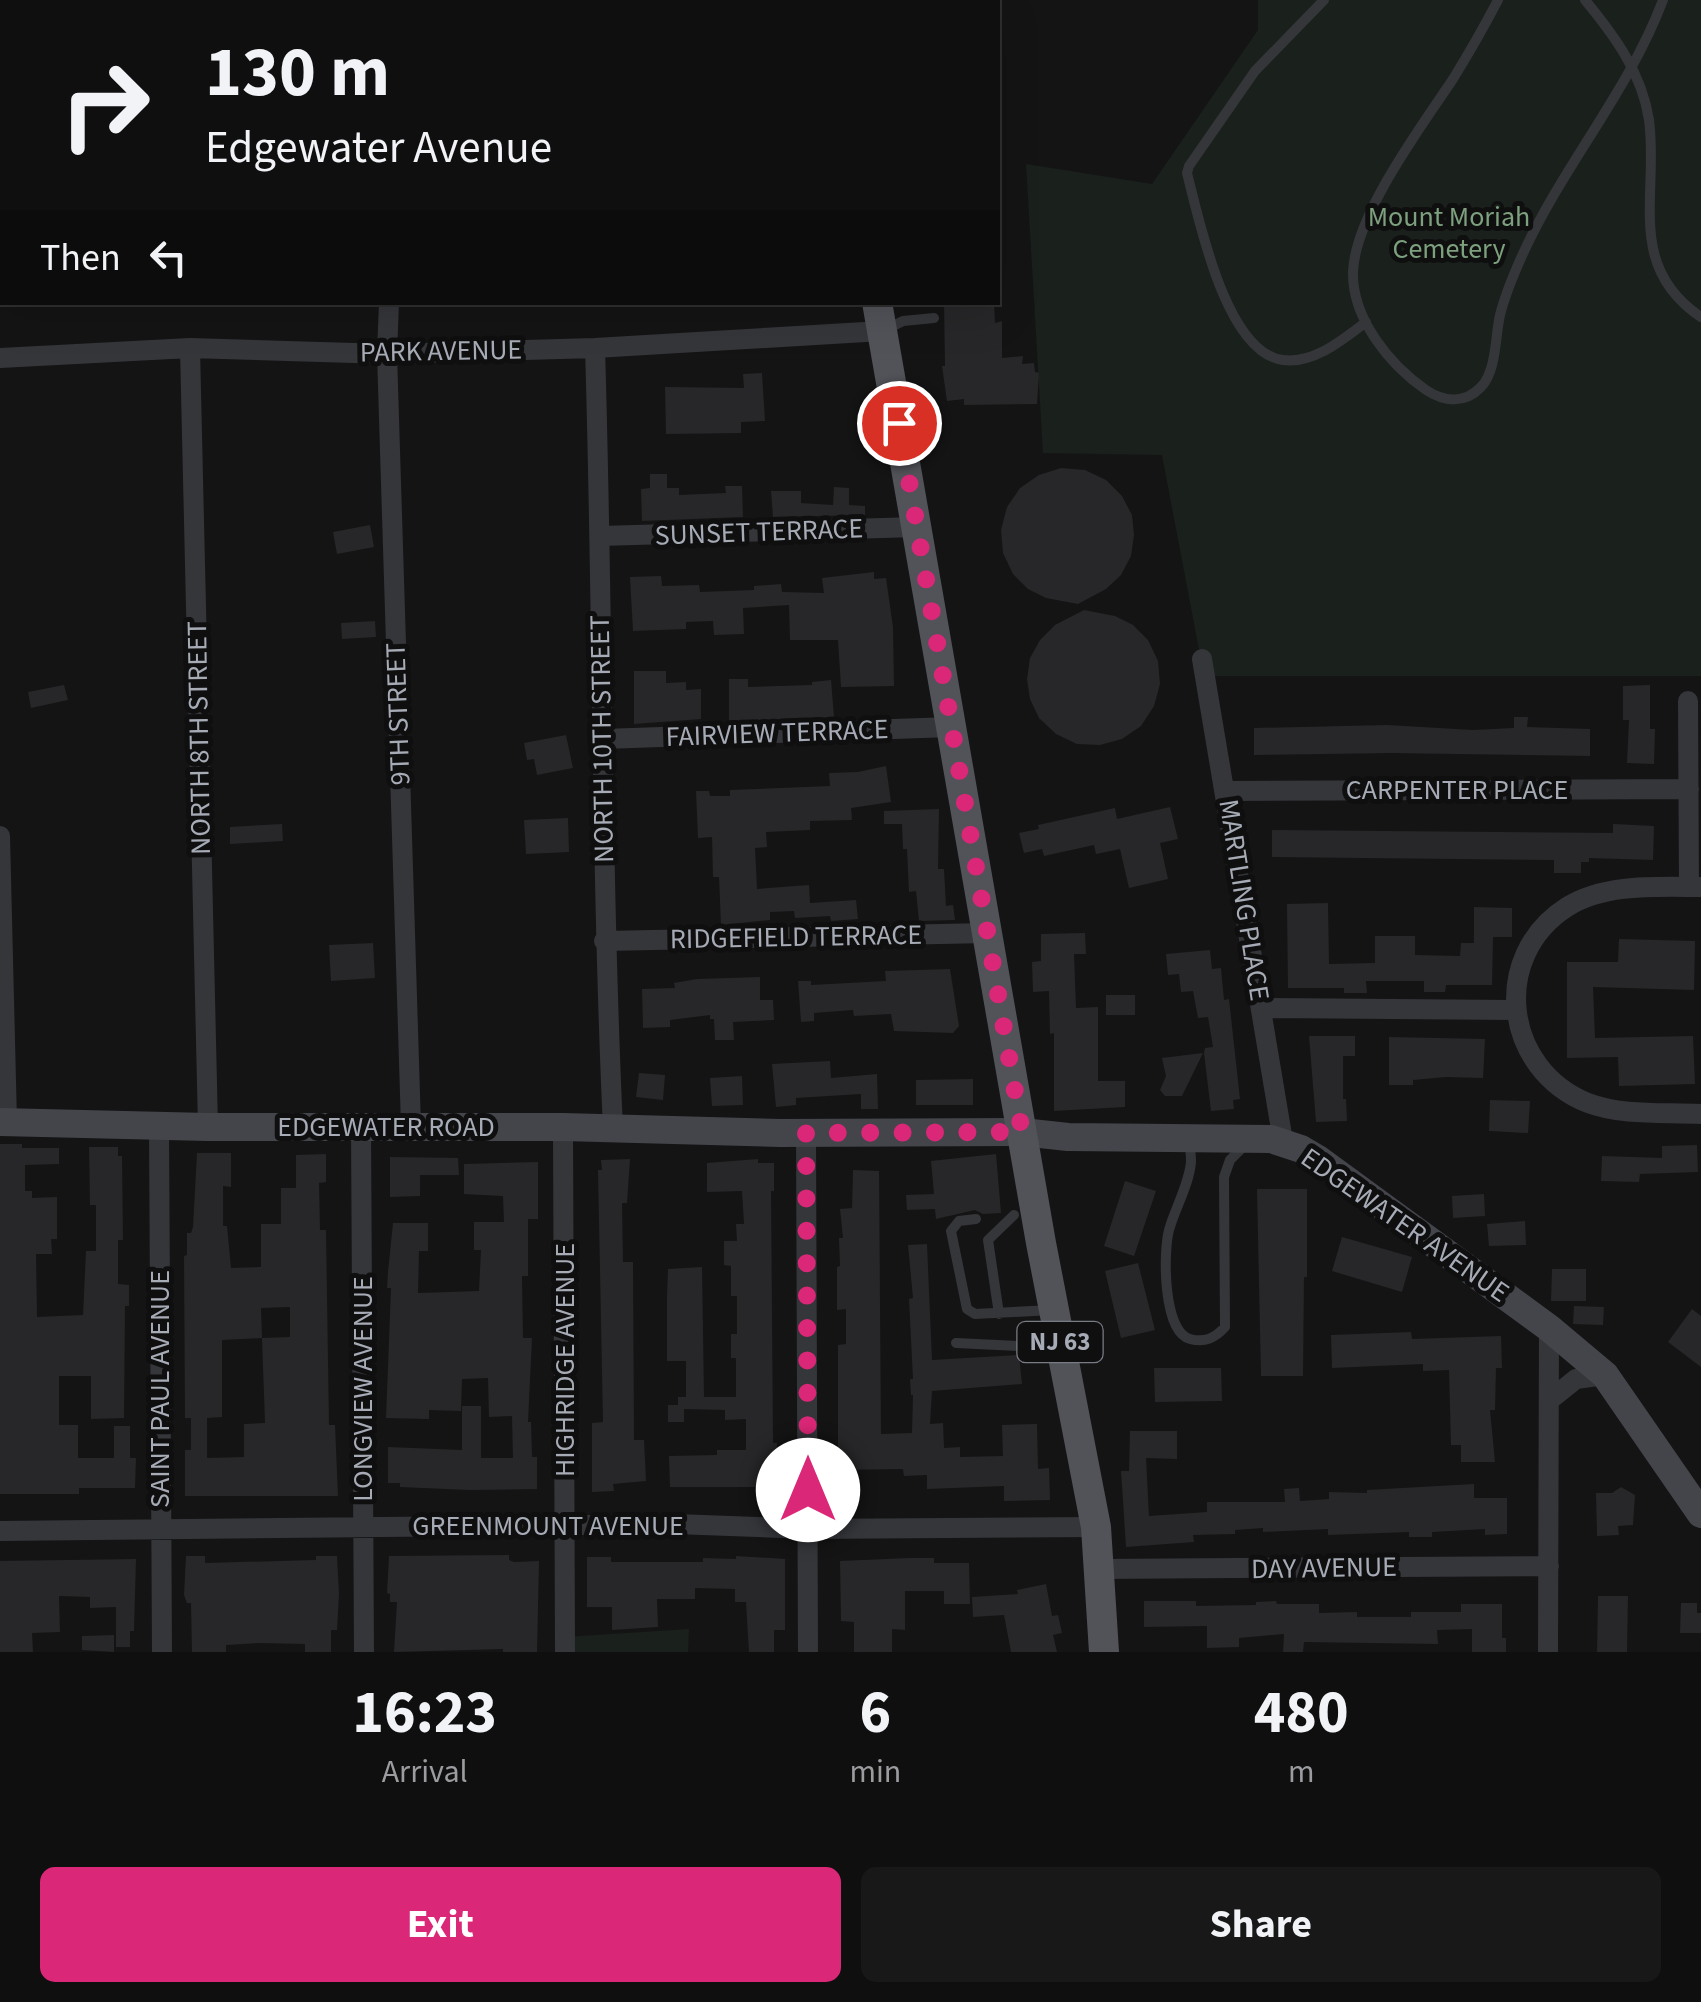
<!DOCTYPE html>
<style>
:root{--surface:#0f0f10;--page:#181819;--text:#f1f3f6;--muted:#9b9c9f;--line:#2f2f30;--accent:#db2777}
body{margin:0;font-family:"Source Sans 3",sans-serif;background:var(--page);color:var(--text);height:100vh;display:flex;flex-direction:column;font-size:38px;white-space:nowrap}
*{box-sizing:border-box;margin:0}
p{font-size:32px;color:var(--muted)}
.icon{flex:none;width:55px;height:55px;fill:none;stroke:currentColor;stroke-width:2;stroke-linecap:round;stroke-linejoin:round}
.map{position:relative;height:1652px;overflow:hidden}
.panel{display:flex;flex-direction:column;background:var(--surface);flex:1}
.panel>*{flex:none}
.banner{position:absolute;left:0px;top:0px;width:1000px;height:305px;box-shadow:0 10px 40px #0002,0 0 0 2px var(--line);background:#0f0f10;color:var(--text);overflow:hidden}
.pin{position:absolute;display:grid;place-items:center;width:85px;height:85px;color:#fff;margin:-42px;border:5px solid #fff;border-radius:50%;box-shadow:0 2px 10px #0007}
.me{position:absolute;width:110px;margin:-55px;rotate:0deg;stroke-linejoin:round;filter:drop-shadow(0 0 8px #0008)}
.turn{display:flex;align-items:center;gap:35px;height:210px;padding:0 40px;font-size:45px}
.turn .icon{width:130px;height:130px;stroke-width:2.5}
.turn b{display:block;font-size:70px;line-height:85px}
.then{display:flex;align-items:center;height:95px;padding:0 40px;background:#0003;gap:20px;font-size:38px}
.eta{display:flex;justify-content:space-evenly;align-items:center;height:170px;text-align:center}
.eta b{font-size:60px;font-weight:700;line-height:70px}
.primary-button{display:flex;gap:20px;margin-top:auto;padding:20px 40px}
.primary-button a{flex:1;height:115px;border-radius:15px;background:var(--accent);color:#fff;font-size:40px;font-weight:700;line-height:115px;text-align:center}
.primary-button a+a{background:var(--page);color:var(--text)}
.map>svg:first-child{display:block}
</style>
<div class="map">
<svg width="1701" height="1652" viewBox="0 0 1701 1652">
<rect width="100%" height="100%" fill="#141415"/>
<!-- green -->
<path fill="#1a201b" d="M 1258,0 L 1701,0 L 1701,676 L 1204,676 L 1162,455 L 1043,453 L 1026,164 L 1152,184 L 1258,30 Z
M 689,1629 L 688,1652 L 565,1652 L 565,1637 Z"/>
<!-- building -->
<path fill="#272729" fill-rule="evenodd" d="M 944,302 L 994,302 L 995,323 L 1002,321 L 1002,358 L 1023,356 L 1022,364 L 1034,363 L 1035,372 L 1039,373 L 1037,404 L 964,405 L 964,399 L 947,401 L 942,366 L 945,366 Z
M 762,373 L 765,421 L 741,422 L 741,433 L 666,434 L 665,387 L 744,388 L 743,374 Z
M 1061,468 L 1085,470 L 1106,480 L 1122,496 L 1132,515 L 1134,535 L 1131,556 L 1121,575 L 1106,589 L 1078,604 L 1046,598 L 1028,589 L 1013,574 L 1003,553 L 1001,530 L 1007,507 L 1020,488 L 1039,475 Z
M 650,474 L 667,474 L 667,488 L 679,488 L 679,495 L 726,493 L 725,486 L 742,486 L 743,517 L 642,521 L 641,489 L 650,488 Z
M 834,487 L 849,488 L 849,505 L 865,506 L 865,515 L 773,517 L 771,491 L 801,491 L 801,503 L 833,505 Z
M 370,525 L 374,547 L 337,554 L 333,532 Z
M 874,572 L 874,579 L 886,578 L 893,627 L 894,686 L 841,687 L 838,640 L 790,640 L 789,605 L 743,608 L 744,634 L 714,635 L 713,621 L 686,622 L 686,629 L 633,631 L 630,577 L 661,576 L 662,586 L 699,585 L 700,592 L 754,590 L 754,586 L 781,584 L 782,592 L 824,593 L 822,578 Z
M 1084,610 L 1115,616 L 1133,625 L 1148,640 L 1158,661 L 1160,684 L 1154,706 L 1141,726 L 1122,739 L 1100,745 L 1077,744 L 1056,734 L 1039,718 L 1030,699 L 1027,679 L 1030,658 L 1040,640 L 1055,625 Z
M 375,621 L 376,637 L 342,639 L 341,623 Z
M 634,671 L 666,671 L 666,683 L 686,682 L 686,690 L 701,689 L 701,719 L 634,724 Z
M 729,679 L 748,679 L 748,687 L 812,685 L 812,682 L 831,680 L 834,717 L 729,721 Z
M 64,685 L 68,700 L 31,708 L 28,692 Z
M 1650,685 L 1650,729 L 1655,729 L 1654,764 L 1627,763 L 1629,720 L 1623,720 L 1623,686 Z
M 1514,717 L 1528,717 L 1527,727 L 1590,729 L 1590,756 L 1392,753 L 1254,755 L 1254,728 L 1387,725 L 1473,730 L 1514,728 Z
M 566,735 L 573,768 L 537,775 L 534,759 L 527,760 L 524,743 Z
M 886,766 L 891,802 L 851,808 L 852,820 L 810,821 L 810,830 L 766,832 L 767,847 L 755,848 L 757,889 L 809,885 L 810,903 L 856,900 L 858,919 L 831,921 L 830,916 L 795,918 L 794,911 L 770,912 L 770,920 L 721,925 L 719,877 L 713,877 L 712,837 L 698,838 L 696,791 L 709,791 L 710,796 L 730,796 L 730,790 L 830,786 L 829,773 L 858,772 Z
M 1170,807 L 1178,839 L 1160,843 L 1168,879 L 1129,888 L 1120,849 L 1096,854 L 1094,845 L 1044,856 L 1042,849 L 1024,853 L 1019,833 L 1039,829 L 1038,825 L 1115,808 L 1117,819 Z
M 939,809 L 938,869 L 944,869 L 946,906 L 953,905 L 955,920 L 919,921 L 916,891 L 909,892 L 907,849 L 903,849 L 902,824 L 884,824 L 884,811 Z
M 568,818 L 569,852 L 526,854 L 524,820 Z
M 282,824 L 283,841 L 230,844 L 230,827 Z
M 1613,824 L 1654,826 L 1653,860 L 1589,858 L 1589,862 L 1581,862 L 1581,873 L 1554,873 L 1554,860 L 1272,857 L 1272,830 L 1613,833 Z
M 1328,903 L 1329,964 L 1375,963 L 1375,936 L 1415,936 L 1415,955 L 1460,956 L 1461,943 L 1474,943 L 1474,907 L 1512,908 L 1512,937 L 1493,937 L 1492,985 L 1446,985 L 1445,992 L 1424,992 L 1424,981 L 1366,981 L 1367,993 L 1344,993 L 1344,988 L 1288,988 L 1287,904 Z
M 1085,933 L 1086,954 L 1074,954 L 1076,1008 L 1098,1007 L 1098,1081 L 1125,1081 L 1125,1107 L 1054,1111 L 1054,1033 L 1050,1034 L 1049,991 L 1033,992 L 1032,962 L 1041,961 L 1041,934 Z
M 1619,939 L 1695,941 L 1694,990 L 1593,987 L 1595,1038 L 1693,1036 L 1695,1084 L 1619,1086 L 1618,1057 L 1567,1058 L 1567,962 L 1618,962 Z
M 373,943 L 375,978 L 331,981 L 329,945 Z
M 1210,950 L 1212,969 L 1221,968 L 1224,1000 L 1229,999 L 1240,1099 L 1233,1100 L 1234,1109 L 1211,1111 L 1204,1053 L 1205,1048 L 1213,1047 L 1208,1017 L 1198,1018 L 1193,991 L 1181,992 L 1179,974 L 1168,975 L 1166,954 Z
M 950,969 L 959,1026 L 953,1033 L 894,1031 L 891,1014 L 854,1016 L 853,1010 L 814,1013 L 814,1021 L 801,1022 L 798,981 L 811,981 L 811,985 L 886,981 L 885,971 Z
M 760,977 L 760,1000 L 773,1000 L 774,1020 L 733,1022 L 734,1040 L 715,1040 L 714,1019 L 710,1019 L 710,1015 L 670,1020 L 670,1027 L 643,1028 L 642,989 L 675,988 L 674,983 L 697,979 Z
M 1106,995 L 1135,995 L 1135,1015 L 1106,1015 Z
M 1309,1036 L 1355,1036 L 1355,1056 L 1343,1056 L 1343,1099 L 1346,1099 L 1347,1121 L 1316,1122 Z
M 1389,1037 L 1485,1039 L 1483,1078 L 1446,1077 L 1413,1080 L 1413,1085 L 1389,1085 Z
M 1203,1053 L 1182,1096 L 1165,1096 L 1160,1090 L 1166,1076 L 1162,1058 Z
M 830,1061 L 831,1078 L 877,1074 L 878,1109 L 861,1109 L 861,1094 L 796,1098 L 796,1105 L 776,1107 L 772,1064 Z
M 639,1073 L 665,1075 L 663,1100 L 636,1097 Z
M 742,1076 L 743,1105 L 712,1106 L 710,1078 Z
M 973,1079 L 973,1105 L 916,1105 L 916,1080 Z
M 1490,1100 L 1530,1101 L 1528,1133 L 1489,1131 Z
M 0,1144 L 22,1144 L 22,1148 L 59,1148 L 59,1164 L 25,1165 L 25,1191 L 32,1191 L 32,1198 L 57,1197 L 57,1239 L 51,1239 L 52,1254 L 36,1254 L 37,1317 L 83,1315 L 86,1251 L 96,1251 L 96,1205 L 90,1205 L 89,1147 L 118,1147 L 118,1156 L 122,1156 L 123,1240 L 118,1240 L 118,1284 L 129,1285 L 129,1306 L 125,1306 L 124,1418 L 91,1419 L 91,1376 L 59,1376 L 59,1425 L 78,1425 L 78,1458 L 114,1458 L 114,1426 L 130,1426 L 130,1458 L 136,1458 L 135,1488 L 79,1488 L 79,1494 L 0,1494 Z
M 1697,1145 L 1698,1172 L 1640,1174 L 1639,1182 L 1601,1181 L 1602,1156 L 1662,1158 L 1662,1146 Z
M 197,1153 L 231,1153 L 231,1187 L 223,1186 L 223,1226 L 227,1226 L 231,1268 L 261,1267 L 261,1224 L 281,1224 L 281,1188 L 296,1188 L 296,1155 L 326,1154 L 326,1182 L 319,1183 L 320,1230 L 326,1230 L 329,1425 L 335,1425 L 338,1496 L 185,1496 L 185,1450 L 191,1450 L 191,1418 L 185,1418 L 184,1256 L 187,1255 L 187,1233 L 191,1233 L 193,1227 ZM 290,1307 L 290,1337 L 262,1338 L 265,1423 L 244,1424 L 244,1457 L 207,1458 L 207,1418 L 222,1417 L 222,1340 L 262,1338 L 261,1308 Z
M 996,1154 L 1001,1213 L 983,1214 L 975,1210 L 936,1219 L 935,1209 L 907,1210 L 906,1195 L 934,1194 L 931,1161 Z
M 390,1157 L 458,1158 L 459,1175 L 420,1175 L 420,1196 L 390,1197 Z
M 630,1159 L 627,1203 L 622,1203 L 623,1262 L 633,1262 L 634,1440 L 644,1440 L 646,1481 L 613,1484 L 614,1491 L 592,1492 L 592,1423 L 603,1422 L 598,1170 L 602,1170 L 601,1160 Z
M 758,1159 L 758,1163 L 774,1163 L 774,1191 L 771,1191 L 773,1443 L 777,1443 L 777,1450 L 781,1450 L 782,1481 L 772,1481 L 772,1487 L 670,1487 L 669,1456 L 717,1455 L 717,1450 L 746,1450 L 746,1419 L 725,1420 L 725,1410 L 684,1409 L 684,1422 L 668,1422 L 668,1405 L 678,1405 L 678,1397 L 686,1397 L 686,1361 L 667,1361 L 667,1298 L 668,1269 L 702,1267 L 704,1397 L 736,1397 L 736,1358 L 731,1358 L 731,1334 L 737,1334 L 737,1296 L 731,1296 L 731,1266 L 724,1265 L 724,1241 L 737,1241 L 736,1224 L 744,1224 L 742,1191 L 707,1192 L 707,1163 Z
M 538,1162 L 538,1219 L 528,1219 L 528,1276 L 522,1276 L 523,1338 L 532,1338 L 528,1422 L 531,1422 L 532,1457 L 537,1457 L 537,1489 L 469,1490 L 400,1487 L 400,1483 L 388,1483 L 388,1447 L 462,1450 L 462,1406 L 481,1406 L 481,1458 L 513,1458 L 512,1416 L 489,1417 L 488,1378 L 462,1379 L 461,1411 L 429,1410 L 429,1419 L 386,1418 L 391,1288 L 387,1288 L 388,1272 L 393,1223 L 428,1223 L 428,1251 L 419,1251 L 418,1293 L 479,1291 L 481,1250 L 474,1250 L 474,1222 L 504,1222 L 503,1196 L 464,1194 L 464,1164 Z
M 853,1170 L 879,1171 L 881,1434 L 912,1433 L 913,1395 L 911,1395 L 910,1379 L 913,1379 L 909,1299 L 913,1298 L 908,1245 L 927,1244 L 932,1360 L 1019,1355 L 1022,1384 L 932,1391 L 930,1424 L 943,1423 L 944,1448 L 960,1447 L 960,1457 L 1003,1456 L 1002,1425 L 1037,1424 L 1038,1469 L 1049,1468 L 1050,1500 L 1004,1501 L 1004,1486 L 927,1489 L 927,1475 L 904,1476 L 903,1469 L 838,1470 L 838,1345 L 846,1344 L 846,1309 L 837,1310 L 837,1267 L 840,1266 L 839,1238 L 843,1238 L 840,1209 L 852,1208 Z
M 1125,1181 L 1156,1191 L 1134,1256 L 1104,1246 Z
M 1257,1189 L 1307,1189 L 1307,1277 L 1304,1277 L 1303,1376 L 1261,1376 Z
M 1484,1194 L 1485,1216 L 1453,1218 L 1452,1196 Z
M 1525,1221 L 1526,1245 L 1489,1246 L 1487,1224 Z
M 1342,1237 L 1412,1257 L 1402,1292 L 1332,1271 Z
M 1138,1263 L 1155,1330 L 1121,1338 L 1105,1271 Z
M 1552,1269 L 1586,1269 L 1586,1301 L 1551,1301 Z
M 1574,1306 L 1604,1307 L 1603,1325 L 1573,1324 Z
M 1692,1309 L 1701,1316 L 1701,1367 L 1668,1342 Z
M 1411,1332 L 1412,1339 L 1501,1336 L 1502,1368 L 1496,1368 L 1495,1410 L 1490,1410 L 1495,1462 L 1461,1462 L 1461,1445 L 1451,1445 L 1449,1370 L 1423,1371 L 1423,1364 L 1332,1368 L 1331,1335 Z
M 1154,1368 L 1221,1368 L 1222,1401 L 1155,1402 Z
M 1130,1431 L 1177,1431 L 1177,1459 L 1146,1458 L 1149,1516 L 1207,1512 L 1207,1502 L 1285,1502 L 1284,1489 L 1299,1488 L 1300,1501 L 1329,1499 L 1329,1492 L 1367,1493 L 1367,1490 L 1474,1484 L 1474,1498 L 1507,1498 L 1507,1534 L 1485,1535 L 1485,1529 L 1432,1532 L 1432,1537 L 1409,1537 L 1409,1532 L 1328,1535 L 1328,1529 L 1263,1532 L 1263,1528 L 1235,1530 L 1235,1534 L 1193,1535 L 1194,1542 L 1126,1547 L 1121,1471 L 1129,1471 Z
M 1621,1487 L 1635,1495 L 1633,1525 L 1618,1526 L 1619,1535 L 1597,1536 L 1596,1493 L 1612,1493 Z
M 509,1555 L 509,1560 L 514,1562 L 539,1561 L 537,1652 L 503,1652 L 503,1649 L 394,1652 L 397,1602 L 390,1602 L 390,1594 L 387,1593 L 389,1556 Z
M 186,1556 L 205,1556 L 205,1563 L 316,1560 L 316,1556 L 337,1556 L 339,1594 L 337,1630 L 331,1630 L 331,1652 L 305,1652 L 305,1644 L 260,1643 L 226,1645 L 226,1652 L 192,1652 L 191,1603 L 187,1603 L 184,1595 Z
M 736,1556 L 785,1559 L 785,1630 L 774,1630 L 774,1652 L 749,1652 L 746,1602 L 735,1602 L 735,1589 L 695,1588 L 695,1599 L 657,1599 L 658,1627 L 612,1630 L 612,1607 L 587,1607 L 587,1557 L 611,1557 L 611,1562 L 703,1562 L 703,1558 L 736,1559 Z
M 909,1558 L 934,1558 L 934,1563 L 969,1563 L 970,1604 L 944,1604 L 944,1591 L 905,1591 L 905,1630 L 892,1629 L 892,1652 L 854,1652 L 854,1622 L 841,1621 L 840,1561 Z
M 136,1559 L 134,1631 L 130,1631 L 130,1647 L 116,1647 L 116,1607 L 90,1608 L 90,1597 L 59,1596 L 60,1632 L 32,1633 L 33,1652 L 0,1652 L 0,1561 Z
M 1046,1584 L 1052,1616 L 1058,1615 L 1062,1633 L 1053,1635 L 1057,1652 L 1011,1652 L 1004,1615 L 973,1617 L 972,1597 L 1018,1594 L 1017,1590 Z
M 1598,1596 L 1628,1596 L 1627,1652 L 1597,1652 Z
M 1144,1601 L 1196,1601 L 1196,1606 L 1256,1605 L 1256,1602 L 1276,1601 L 1277,1604 L 1319,1604 L 1319,1613 L 1357,1612 L 1357,1617 L 1411,1617 L 1411,1612 L 1461,1612 L 1461,1604 L 1502,1604 L 1502,1638 L 1506,1638 L 1506,1652 L 1472,1652 L 1472,1629 L 1437,1630 L 1438,1644 L 1304,1642 L 1303,1652 L 1283,1652 L 1284,1634 L 1239,1638 L 1239,1647 L 1207,1648 L 1207,1626 L 1144,1627 Z
M 1681,1603 L 1697,1603 L 1697,1613 L 1701,1613 L 1701,1633 L 1680,1633 Z
M 114,1635 L 114,1652 L 82,1650 L 82,1636 Z"/>
<g fill="none" stroke-linecap="round" stroke-linejoin="round">
<!-- lane -->
<path stroke="#35363a" stroke-width="10" d="M 1324,0 L 1255,71 L 1189,166 L 1187,173 C 1199,220 1226,353 1283,360 C 1314,364 1342,340 1366,322
M 1498,0 C 1484,27 1469,53 1453,79 C 1421,127 1355,215 1353,272 C 1352,319 1390,365 1426,390 C 1444,402 1465,404 1481,387 C 1497,370 1495,336 1500,315 C 1505,295 1513,276 1521,258 C 1561,168 1628,93 1663,0
M 1585,0 C 1614,35 1642,73 1649,120 C 1659,194 1625,266 1701,317
M 887,329 L 903,321 L 934,318
M 1189,1138 C 1190,1146 1191,1154 1191,1162 C 1189,1185 1175,1208 1169,1230 C 1163,1253 1163,1332 1190,1339 C 1205,1343 1215,1338 1225,1327 L 1224,1177 L 1230,1160 L 1245,1145
M 976,1219 L 959,1221 L 951,1231 L 967,1309 L 975,1314 L 1052,1310
M 999,1314 L 988,1240 L 1014,1215
M 956,1343 L 1060,1348"/>
<!-- street -->
<path stroke="#35363a" stroke-width="20" d="M 394,0 L 394,2
M 0,157 L 2,157
M 389,302 L 387,354 L 411,1126
M 190,348 L 208,1127
M 595,348 C 603,609 601,869 613,1129
M 0,358 L 190,348 L 387,354 L 595,348 L 882,331
M 600,536 L 917,527
M 1202,659 L 1283,1141
M 1688,701 L 1689,887
M 603,739 L 952,727
M 1226,791 L 1689,789
M 0,836 L 7,1122
M 1701,887 C 1658,887 1605,883 1567,907 C 1490,956 1503,1069 1588,1103 C 1622,1116 1665,1112 1701,1114
M 604,941 L 988,933
M 1262,1008 L 1514,1010
M 159,1126 L 162,1652
M 361,1127 L 364,1652
M 563,1127 L 565,1652
M 806,1133 L 808,1652
M 1551,1399 L 1576,1379 L 1605,1375
M 0,1531 L 675,1524 L 808,1529 L 1096,1527
M 1099,1569 L 1549,1566
M 1548,1652 L 1549,1328"/>
<!-- secondary -->
<path stroke="#43454a" stroke-width="28" d="M 0,1122 L 208,1127 L 563,1127 L 780,1133 L 1022,1132 L 1068,1137 L 1271,1139 L 1301,1149 L 1318,1159 L 1549,1328 L 1605,1375 L 1701,1514"/>
<!-- primary -->
<path stroke="#515359" stroke-width="30" d="M 823,0 L 823,2
M 877,302 L 1041,1243 L 1096,1527 L 1104,1652"/>
</g>
<g fill="none" stroke-linecap="round" stroke-linejoin="round">
<!-- route -->
<path stroke="#db2777" stroke-width="18" stroke-dasharray="0 32.4" d="M 808,1490 L 806,1133 L 1022,1132 L 899,423"/>
</g>
<g text-anchor="middle" dominant-baseline="central" stroke-width="10" stroke-linejoin="round" paint-order="stroke">
<!-- shield labels -->
<rect fill="#0f0f10" stroke="#797c84" stroke-width="2.5" x="1017.5" y="1322" width="85" height="40" rx="8"/>
<g font-size="25" font-weight="bold" fill="#a6abb5">
<text x="1060" y="1342">NJ 63</text>
</g>
<!-- park labels -->
<g font-size="28" fill="#7da07e" stroke="#0f0f10">
<text x="1449" y="217">Mount Moriah<tspan x="1449" dy="32">Cemetery</tspan></text>
</g>
<!-- street labels -->
<g font-size="28" fill="#a6abb5" stroke="#0f0f10">
<text transform="translate(441 351) rotate(-1)">PARK AVENUE</text>
<text transform="translate(759 532) rotate(-2)">SUNSET TERRACE</text>
<text transform="translate(398 714) rotate(-92)">9TH STREET</text>
<text transform="translate(777 733) rotate(-2)">FAIRVIEW TERRACE</text>
<text transform="translate(199 738) rotate(-91)">NORTH 8TH STREET</text>
<text transform="translate(602 739) rotate(-91)">NORTH 10TH STREET</text>
<text x="1457" y="790">CARPENTER PLACE</text>
<text transform="translate(1244 900) rotate(81)">MARTLING PLACE</text>
<text transform="translate(796 937) rotate(-1)">RIDGEFIELD TERRACE</text>
<text x="386" y="1127">EDGEWATER ROAD</text>
<text transform="translate(1405 1225) rotate(35)">EDGEWATER AVENUE</text>
<text transform="translate(565 1360) rotate(-90)">HIGHRIDGE AVENUE</text>
<text transform="translate(160 1389) rotate(-90)">SAINT PAUL AVENUE</text>
<text transform="translate(363 1389) rotate(-90)">LONGVIEW AVENUE</text>
<text x="548" y="1526">GREENMOUNT AVENUE</text>
<text transform="translate(1324 1568) rotate(-1)">DAY AVENUE</text>
</g>
</g>
</svg>
<div class="pin" style="left:899px;top:423px;background:#d93025"><svg class="icon" aria-label="arrive" viewBox="0 0 24 24"><path d="M6 21V4h12l-3 4 3 4H6"/></svg></div>
<svg class="me" style="left:808px;top:1490px" viewBox="-20 -20 40 40"><circle r="19" fill="#fff"/><path d="M0-13L10 11 0 6-10 11z" fill="#db2777"/></svg>
<div class="banner">
<div class="turn"><svg class="icon" aria-label="right" viewBox="0 0 24 24"><path d="M7 20v-9h11M14 6l5 5-5 5"/></svg><div><b>130 m</b>Edgewater Avenue</div></div>
<div class="then">Then<svg class="icon" aria-label="left" viewBox="0 0 24 24"><path d="M17 20v-9H6M10 6l-5 5 5 5"/></svg></div>
</div>
</div>
<section class="panel">
<div class="eta">
<div><b>16:23</b><p>Arrival</p></div>
<div><b>6</b><p>min</p></div>
<div><b>480</b><p>m</p></div>
</div>
<div class="primary-button"><a>Exit</a><a>Share</a></div>
</section>
